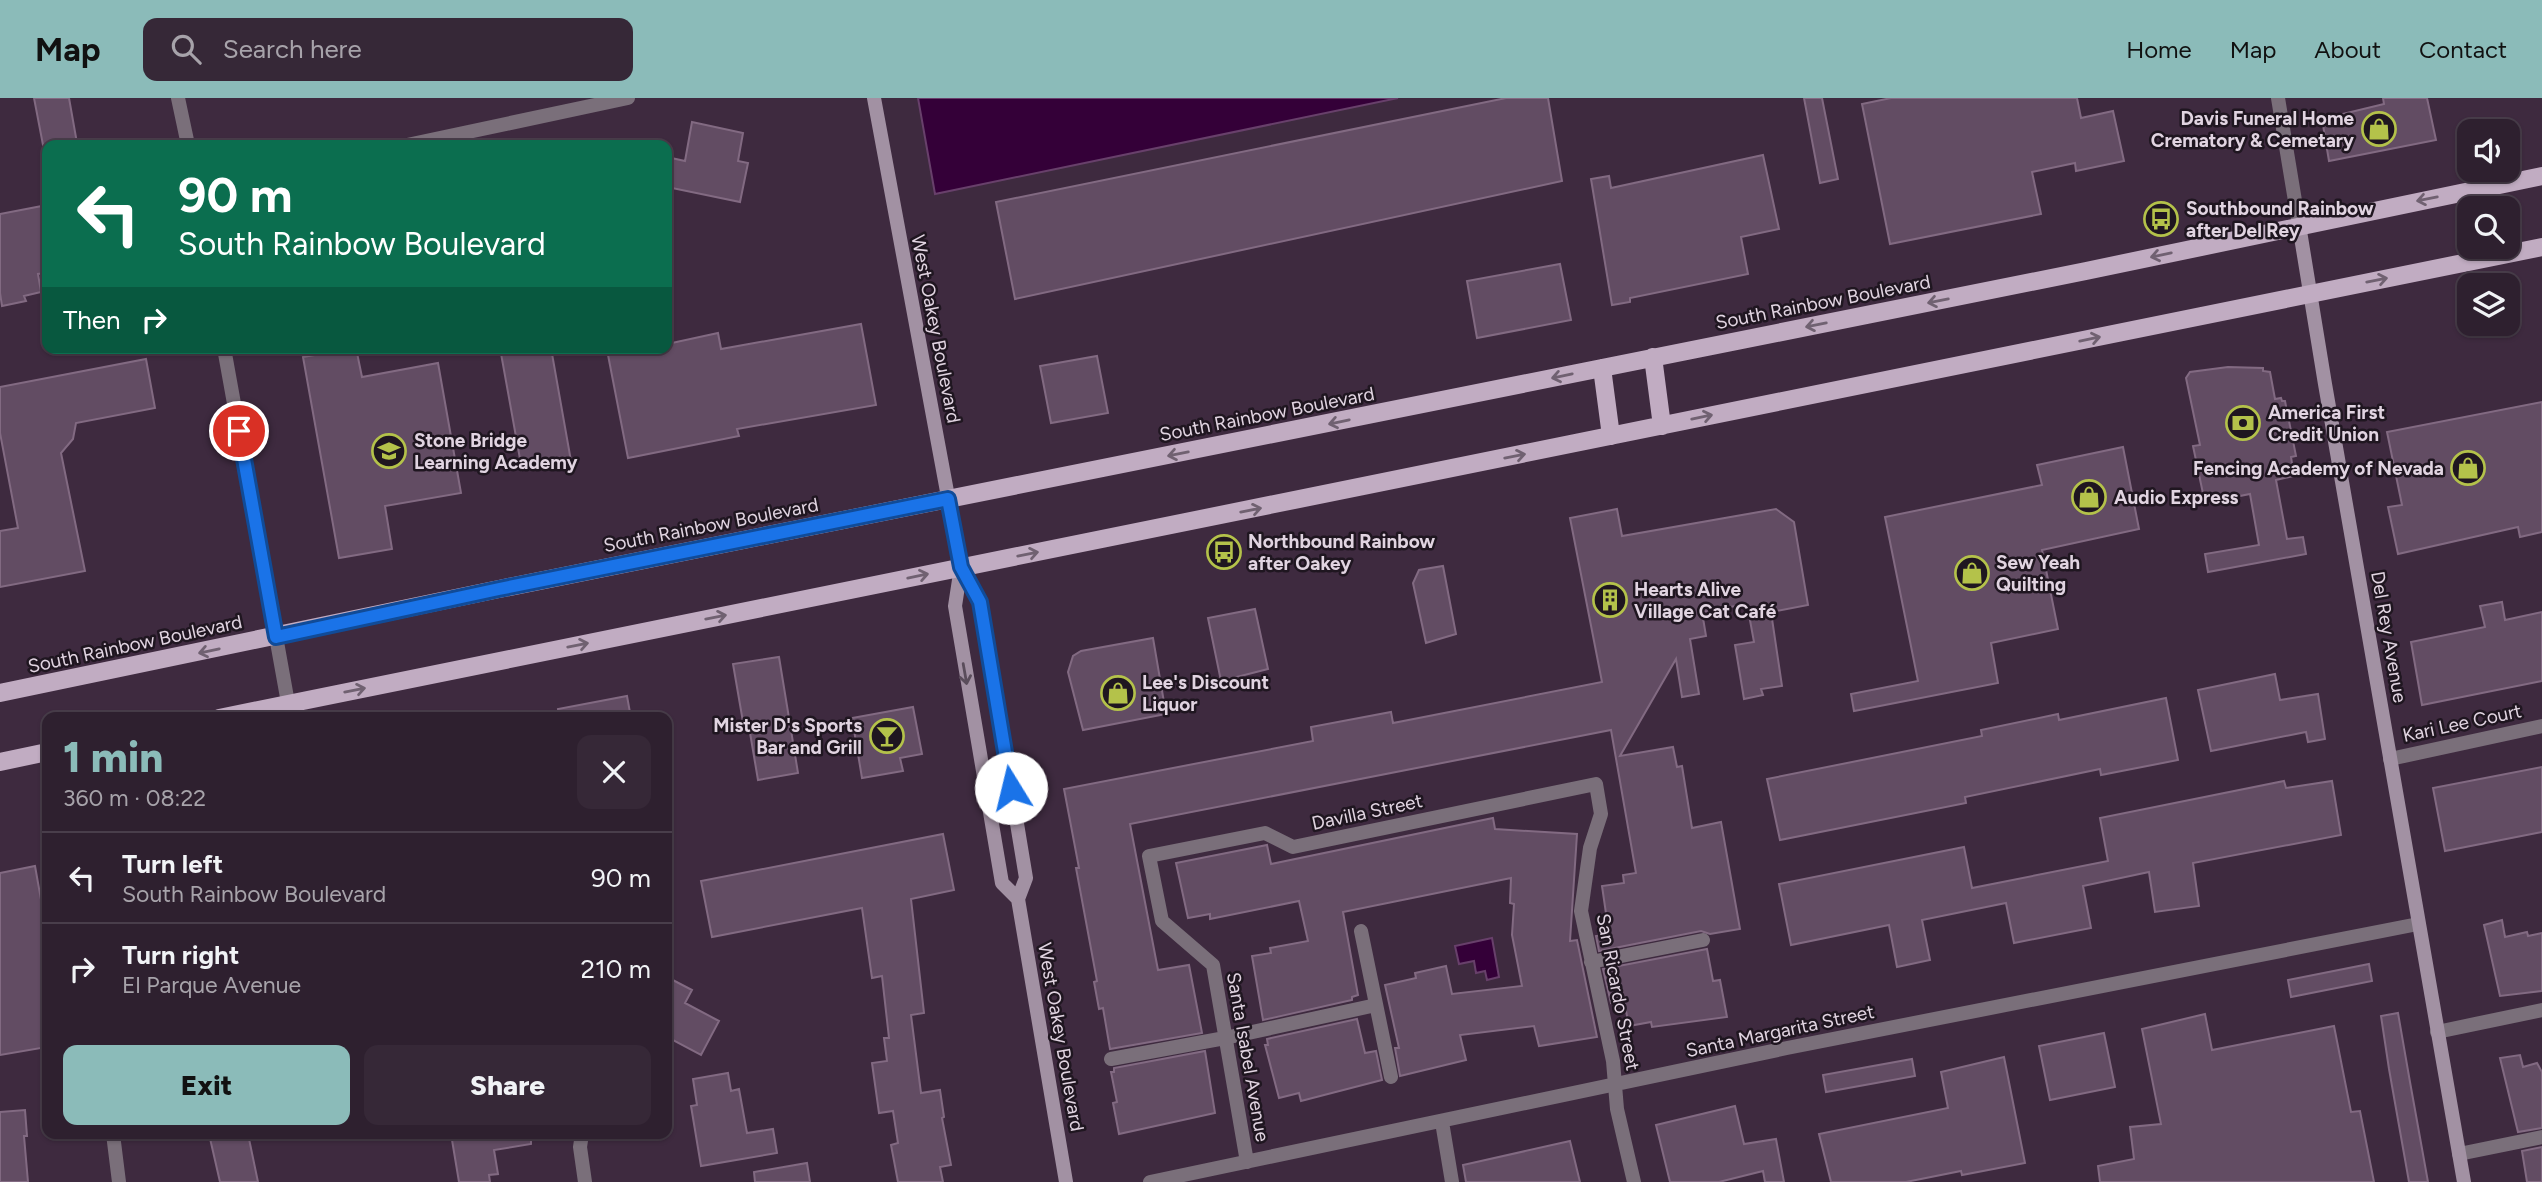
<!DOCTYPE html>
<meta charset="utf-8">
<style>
:root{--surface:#2e202f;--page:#362837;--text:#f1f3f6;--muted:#a7a3aa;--line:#493e4b;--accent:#8bbbb9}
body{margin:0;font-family:Figtree,sans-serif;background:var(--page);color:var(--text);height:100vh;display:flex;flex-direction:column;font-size:26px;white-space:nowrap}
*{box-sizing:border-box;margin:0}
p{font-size:23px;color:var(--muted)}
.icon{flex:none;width:38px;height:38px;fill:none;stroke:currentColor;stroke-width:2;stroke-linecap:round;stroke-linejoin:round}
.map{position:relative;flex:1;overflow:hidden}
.details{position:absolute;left:42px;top:614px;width:630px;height:427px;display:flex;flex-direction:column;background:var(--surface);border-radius:14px;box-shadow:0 2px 5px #0004,0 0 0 2px var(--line)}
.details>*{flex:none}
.hud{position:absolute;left:42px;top:42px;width:630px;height:214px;border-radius:14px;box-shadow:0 2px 5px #0004,0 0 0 2px var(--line);background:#0b6e4f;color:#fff;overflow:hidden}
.fabs{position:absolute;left:2457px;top:21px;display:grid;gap:14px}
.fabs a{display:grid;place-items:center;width:63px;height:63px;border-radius:14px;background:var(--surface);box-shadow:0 2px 5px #0004,0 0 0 2px var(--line);font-size:35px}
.pin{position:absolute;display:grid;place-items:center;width:60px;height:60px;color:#fff;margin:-30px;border:4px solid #fff;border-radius:50%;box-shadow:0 2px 7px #0007}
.me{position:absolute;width:77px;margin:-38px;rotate:351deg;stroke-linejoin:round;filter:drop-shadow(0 0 5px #0008)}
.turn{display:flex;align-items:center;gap:24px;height:147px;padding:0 21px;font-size:32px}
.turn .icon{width:91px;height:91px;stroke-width:2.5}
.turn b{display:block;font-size:49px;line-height:60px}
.then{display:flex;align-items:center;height:66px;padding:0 21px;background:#0003;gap:14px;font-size:26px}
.round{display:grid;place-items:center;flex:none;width:74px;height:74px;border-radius:14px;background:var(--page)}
.summary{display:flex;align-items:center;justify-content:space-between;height:119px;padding:0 21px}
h1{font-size:42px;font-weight:800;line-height:52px;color:var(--accent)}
.primary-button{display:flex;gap:14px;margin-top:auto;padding:14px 21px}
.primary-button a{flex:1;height:80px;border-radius:14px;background:var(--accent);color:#111;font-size:28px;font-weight:800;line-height:80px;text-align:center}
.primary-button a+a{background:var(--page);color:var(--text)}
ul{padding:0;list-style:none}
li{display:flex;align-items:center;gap:21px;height:91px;padding:0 21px;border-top:2px solid var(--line)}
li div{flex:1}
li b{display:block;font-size:26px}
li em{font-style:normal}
header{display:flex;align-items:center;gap:42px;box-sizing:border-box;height:98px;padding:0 35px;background:var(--accent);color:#111}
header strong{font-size:33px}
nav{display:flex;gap:38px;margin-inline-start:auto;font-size:24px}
.search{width:490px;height:63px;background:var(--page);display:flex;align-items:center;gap:18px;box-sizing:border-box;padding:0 24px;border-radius:14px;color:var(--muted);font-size:26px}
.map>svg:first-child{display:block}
</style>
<header>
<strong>Map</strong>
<div class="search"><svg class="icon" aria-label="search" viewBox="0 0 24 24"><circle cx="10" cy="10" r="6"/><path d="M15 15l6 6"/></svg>Search here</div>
<nav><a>Home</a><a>Map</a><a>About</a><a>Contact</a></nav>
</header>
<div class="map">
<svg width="2542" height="1084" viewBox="0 0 2542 1084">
<rect width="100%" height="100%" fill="#3e2a3f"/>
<!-- water -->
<path fill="#340038" stroke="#68406b" stroke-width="2" d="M 918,0 L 1398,0 L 935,96 Z
M 1492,840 L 1499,879 L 1487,882 L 1485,873 L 1476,875 L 1474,863 L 1459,866 L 1455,848 Z"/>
<!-- building -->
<path fill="#624c63" stroke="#826a82" stroke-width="2" d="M 34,0 L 69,0 L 77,45 L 43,47 Z
M 1506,0 L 1548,0 L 1562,83 L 1015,201 L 996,104 Z
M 1804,0 L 1822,0 L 1838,81 L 1820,85 Z
M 1891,0 L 2077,0 L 2081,20 L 2113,13 L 2124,63 L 2076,73 L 2075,65 L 2032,74 L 2041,116 L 1890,146 L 1862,6 Z
M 2383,0 L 2427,0 L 2436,42 L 2329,63 L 2322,21 L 2384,6 Z
M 692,24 L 743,35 L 738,63 L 748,65 L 740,104 L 667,89 L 667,59 L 685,63 Z
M 1763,57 L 1779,131 L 1741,139 L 1748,176 L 1630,200 L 1630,204 L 1612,207 L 1591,81 L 1609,78 L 1611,90 Z
M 47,107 L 47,175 L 38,176 L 41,194 L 24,198 L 26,203 L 2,208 L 0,195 L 0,116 Z
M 1560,166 L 1571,222 L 1477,240 L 1467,183 Z
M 861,226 L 876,307 L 737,331 L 739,338 L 628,360 L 608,257 L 643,250 L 667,250 L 667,246 L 718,235 L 721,251 Z
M 356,250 L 362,279 L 438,265 L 461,395 L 385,408 L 392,451 L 339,460 L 303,259 Z
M 500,250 L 551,250 L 571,363 L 522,372 Z
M 1097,258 L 1108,315 L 1051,325 L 1040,268 Z
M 146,261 L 155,310 L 76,325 L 73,341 L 61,355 L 85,473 L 0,489 L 0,433 L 18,430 L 0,335 L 0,289 Z
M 2228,269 L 2263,270 L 2263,273 L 2270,274 L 2275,301 L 2281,300 L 2282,303 L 2285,303 L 2296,358 L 2291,359 L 2294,378 L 2276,382 L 2287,441 L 2303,439 L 2306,456 L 2208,474 L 2205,456 L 2259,447 L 2250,396 L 2205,405 L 2193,348 L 2200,347 L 2186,280 L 2190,274 Z
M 2542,304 L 2542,434 L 2520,439 L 2518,429 L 2398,456 L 2388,409 L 2402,407 L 2387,334 Z
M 2123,349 L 2139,431 L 2042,452 L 2058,531 L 1991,545 L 1998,585 L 1854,613 L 1851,596 L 1918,583 L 1885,419 L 2042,387 L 2037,367 Z
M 1617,411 L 1622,438 L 1776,411 L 1794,424 L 1808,507 L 1771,514 L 1782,588 L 1761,591 L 1763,597 L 1744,601 L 1735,547 L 1754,544 L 1747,506 L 1702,514 L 1706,538 L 1690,541 L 1699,596 L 1682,599 L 1676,561 L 1620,658 L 1673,649 L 1677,669 L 1682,668 L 1692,730 L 1721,724 L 1740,831 L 1710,836 L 1701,833 L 1599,853 L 1596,838 L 1609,836 L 1602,788 L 1624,785 L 1623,777 L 1636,775 L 1611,632 L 1130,726 L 1158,872 L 1189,867 L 1202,935 L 1110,951 L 1103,910 L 1099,911 L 1094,884 L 1097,883 L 1076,770 L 1079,770 L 1064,691 L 1313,643 L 1311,629 L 1391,614 L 1393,625 L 1602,584 L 1570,420 Z
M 1443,468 L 1456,536 L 1426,545 L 1413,485 L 1419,472 Z
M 2502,504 L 2505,522 L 2542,514 L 2542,583 L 2422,607 L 2411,544 L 2485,529 L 2480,508 Z
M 1255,511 L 1268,571 L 1221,583 L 1208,520 Z
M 1153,540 L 1166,616 L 1083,632 L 1068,574 L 1073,558 L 1081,553 Z
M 779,559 L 798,675 L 758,682 L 748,623 L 743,624 L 733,566 Z
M 2275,576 L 2280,602 L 2318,596 L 2325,641 L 2308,644 L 2306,634 L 2211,653 L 2198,592 Z
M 627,598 L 631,620 L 559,620 L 558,611 Z
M 2166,600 L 2178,662 L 2101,677 L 2100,671 L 1965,699 L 1966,705 L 1780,742 L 1767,681 L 1982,638 L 1981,632 L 2058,616 L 2059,622 Z
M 913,609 L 922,656 L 900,660 L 903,673 L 862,680 L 852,620 Z
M 2542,669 L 2542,734 L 2445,753 L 2433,690 Z
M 2284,683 L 2286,690 L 2332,683 L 2341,737 L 2193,765 L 2199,808 L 2155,814 L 2149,774 L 2083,788 L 2091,830 L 2014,845 L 2006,805 L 1922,822 L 1930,862 L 1897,869 L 1889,827 L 1791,847 L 1779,786 L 1964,749 L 1972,790 L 2108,763 L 2100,720 Z
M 1493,720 L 1495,731 L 1577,736 L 1570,843 L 1577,842 L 1597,939 L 1539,948 L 1534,928 L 1460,937 L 1466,962 L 1400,978 L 1395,950 L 1399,950 L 1385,887 L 1416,880 L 1415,875 L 1446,868 L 1452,896 L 1522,888 L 1512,837 L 1514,806 L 1510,805 L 1511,780 L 1343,814 L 1358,897 L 1352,899 L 1352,902 L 1263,922 L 1252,858 L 1271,855 L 1270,850 L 1308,843 L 1299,803 L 1210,821 L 1210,816 L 1188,820 L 1176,765 L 1267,747 L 1271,766 Z
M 943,736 L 954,792 L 911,801 L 924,915 L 911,917 L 921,995 L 940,992 L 944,1019 L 942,1020 L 951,1067 L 940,1069 L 943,1084 L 898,1084 L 891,1047 L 898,1045 L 893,1013 L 879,1015 L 872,965 L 887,963 L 884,940 L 889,940 L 882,878 L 872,880 L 862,810 L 712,839 L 701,783 Z
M 35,768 L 47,835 L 47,949 L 0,957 L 0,775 Z
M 2502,822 L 2505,839 L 2527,834 L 2528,838 L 2542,835 L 2542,893 L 2500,898 L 2484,827 Z
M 1707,851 L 1713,883 L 1720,882 L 1727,919 L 1652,929 L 1651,924 L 1629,928 L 1624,903 L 1611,905 L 1603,871 Z
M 2369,866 L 2372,883 L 2291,899 L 2288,882 Z
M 667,879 L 692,892 L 685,905 L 719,923 L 701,957 L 667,939 Z
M 2398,915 L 2410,984 L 2428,1084 L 2409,1084 L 2389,971 L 2381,918 Z
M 2205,916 L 2212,952 L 2334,928 L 2351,1014 L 2360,1013 L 2374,1084 L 2100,1084 L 2098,1068 L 2134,1061 L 2130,1029 L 2161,1026 L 2142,931 Z
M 1357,921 L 1365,955 L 1376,953 L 1382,982 L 1301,1003 L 1299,995 L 1279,1000 L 1265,947 L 1268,947 L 1267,941 Z
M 2104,935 L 2115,989 L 2050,1002 L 2039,948 Z
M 1205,953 L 1215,1015 L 1119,1036 L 1113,1005 L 1117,1004 L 1111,974 L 1114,974 L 1114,970 Z
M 2520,957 L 2523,969 L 2537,965 L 2542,974 L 2542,1030 L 2518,1034 L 2500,960 Z
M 2004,959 L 2025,1065 L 1962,1077 L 1961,1073 L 1906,1084 L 1831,1084 L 1819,1036 L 1948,1010 L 1941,974 Z
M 1912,961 L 1915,978 L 1826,994 L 1823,977 Z
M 728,975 L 731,993 L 739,991 L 747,1035 L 773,1031 L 777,1055 L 701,1068 L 691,1008 L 697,1007 L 693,981 Z
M 1735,1008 L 1744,1046 L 1776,1041 L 1784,1084 L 1765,1084 L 1763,1073 L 1719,1084 L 1670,1084 L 1656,1027 Z
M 25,1012 L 27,1038 L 24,1038 L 28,1084 L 0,1084 L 0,1014 Z
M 209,1036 L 248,1036 L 258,1084 L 220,1084 Z
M 451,1036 L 531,1036 L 531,1046 L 494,1052 L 498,1076 L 489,1077 L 490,1084 L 459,1084 Z
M 1570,1043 L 1580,1084 L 1466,1084 L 1463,1067 Z
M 2542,1049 L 2542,1084 L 2527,1084 L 2522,1053 Z
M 807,1065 L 810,1084 L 755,1084 L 754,1074 Z"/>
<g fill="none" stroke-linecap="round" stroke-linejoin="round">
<!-- street -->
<path stroke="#7a6f7a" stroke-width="14" d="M 178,0 L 188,47
M 2278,0 L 2299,127
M 407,47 L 628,0
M 224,250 L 288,605
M 2390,661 L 2542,628
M 1361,833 L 1391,979
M 1591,864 L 1703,842
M 2437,934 L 2542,912
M 1111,961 L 1225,940 L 1376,907
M 1442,1024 L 1452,1084
M 113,1036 L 119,1084
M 582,1036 L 580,1049 L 585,1084
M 2459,1056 L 2542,1039
M 1247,1064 L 1213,867 L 1162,823 L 1149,758 L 1265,735 L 1293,749 L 1596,686 L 1601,716 L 1590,750 L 1581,813 L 1613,963 L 1617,1011 L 1634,1084
M 1150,1084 L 1787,950 L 2418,826"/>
<!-- secondary -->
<path stroke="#a291a3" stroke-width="14" d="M 874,0 L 961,469 L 980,504 L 982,514 L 1026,780 L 1018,801 L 1066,1084
M 2299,127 L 2325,286 L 2464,1084
M 961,469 L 955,508 L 1002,785 L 1018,801"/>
<!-- primary -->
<path stroke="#c1acc2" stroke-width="18" d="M 1653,259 L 1662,328
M 1602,270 L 1611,338
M 0,595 L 499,491 L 2086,173 L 2542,78
M 219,620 L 2542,149
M 0,664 L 47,654"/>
</g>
<!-- one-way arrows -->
<defs><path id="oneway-shaft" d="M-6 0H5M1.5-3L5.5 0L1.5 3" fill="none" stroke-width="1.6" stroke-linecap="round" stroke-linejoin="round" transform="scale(1.75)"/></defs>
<g stroke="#706171">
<use href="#oneway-shaft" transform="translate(2427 101) rotate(169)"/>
<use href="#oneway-shaft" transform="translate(2161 157) rotate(168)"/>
<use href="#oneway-shaft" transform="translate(2377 182) rotate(-11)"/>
<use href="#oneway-shaft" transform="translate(1938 203) rotate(169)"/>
<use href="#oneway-shaft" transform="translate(1816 227) rotate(169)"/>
<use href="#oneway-shaft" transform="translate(2090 241) rotate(-12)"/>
<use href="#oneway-shaft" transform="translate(1562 278) rotate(168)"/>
<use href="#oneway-shaft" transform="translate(1702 319) rotate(-12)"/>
<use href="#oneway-shaft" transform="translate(1339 324) rotate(168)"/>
<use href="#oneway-shaft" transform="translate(1178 356) rotate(169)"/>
<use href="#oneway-shaft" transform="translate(1515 358) rotate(-11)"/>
<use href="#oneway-shaft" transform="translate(1251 412) rotate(-11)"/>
<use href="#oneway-shaft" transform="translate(1028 456) rotate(-11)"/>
<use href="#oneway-shaft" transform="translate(918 478) rotate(-12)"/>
<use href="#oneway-shaft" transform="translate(716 519) rotate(-11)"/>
<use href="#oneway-shaft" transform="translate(578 547) rotate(-11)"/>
<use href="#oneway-shaft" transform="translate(209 553) rotate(168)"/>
<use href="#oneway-shaft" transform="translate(355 592) rotate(-11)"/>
</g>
<use stroke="#5a4d5b" href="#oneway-shaft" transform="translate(965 576) rotate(80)"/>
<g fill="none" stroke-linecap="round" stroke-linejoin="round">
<!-- route casing -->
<g stroke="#114b97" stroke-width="18">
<path id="route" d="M 239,333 L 276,539 L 499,491 L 948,401 L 961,469 L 980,504 L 1011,690"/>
</g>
<!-- route -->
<use href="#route" stroke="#1a73e8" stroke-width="12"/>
</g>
<!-- icons -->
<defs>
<g id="shop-ring" transform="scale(1.75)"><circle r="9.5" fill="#1f1620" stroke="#b4c24a" stroke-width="1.5"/><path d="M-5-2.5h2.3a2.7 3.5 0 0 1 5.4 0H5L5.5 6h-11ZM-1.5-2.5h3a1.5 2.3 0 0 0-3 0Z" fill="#b4c24a"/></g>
<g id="bus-ring" transform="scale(1.75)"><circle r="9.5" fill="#1f1620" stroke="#b4c24a" stroke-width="1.5"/><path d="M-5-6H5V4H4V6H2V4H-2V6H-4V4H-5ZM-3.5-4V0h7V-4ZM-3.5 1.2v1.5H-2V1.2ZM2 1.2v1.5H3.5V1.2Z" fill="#b4c24a"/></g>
<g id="bank-ring" transform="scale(1.75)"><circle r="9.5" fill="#1f1620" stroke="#b4c24a" stroke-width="1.5"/><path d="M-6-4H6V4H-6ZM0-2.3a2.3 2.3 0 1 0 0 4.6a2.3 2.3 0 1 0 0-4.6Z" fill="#b4c24a"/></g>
<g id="school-ring" transform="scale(1.75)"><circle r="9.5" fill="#1f1620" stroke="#b4c24a" stroke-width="1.5"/><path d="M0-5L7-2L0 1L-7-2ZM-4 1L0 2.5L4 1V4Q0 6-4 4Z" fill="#b4c24a"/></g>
<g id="building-ring" transform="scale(1.75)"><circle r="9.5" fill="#1f1620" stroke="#b4c24a" stroke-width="1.5"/><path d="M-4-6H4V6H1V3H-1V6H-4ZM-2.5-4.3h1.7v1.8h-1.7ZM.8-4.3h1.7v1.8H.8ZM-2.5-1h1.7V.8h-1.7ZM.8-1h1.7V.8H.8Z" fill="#b4c24a"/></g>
<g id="bar-ring" transform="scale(1.75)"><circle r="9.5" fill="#1f1620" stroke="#b4c24a" stroke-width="1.5"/><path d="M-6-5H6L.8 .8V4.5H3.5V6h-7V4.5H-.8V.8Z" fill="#b4c24a"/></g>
</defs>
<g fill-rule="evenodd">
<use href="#shop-ring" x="2379" y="31"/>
<use href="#bus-ring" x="2161" y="121"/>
<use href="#bank-ring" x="2243" y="325"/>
<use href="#school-ring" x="389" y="353"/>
<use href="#shop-ring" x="2468" y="370"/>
<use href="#shop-ring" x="2089" y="399"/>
<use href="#bus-ring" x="1224" y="454"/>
<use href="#shop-ring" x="1972" y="475"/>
<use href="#building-ring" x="1610" y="502"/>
<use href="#shop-ring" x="1118" y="595"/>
<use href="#bar-ring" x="887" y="638"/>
</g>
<g text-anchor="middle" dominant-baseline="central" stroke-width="5" stroke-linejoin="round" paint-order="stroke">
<!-- poi labels -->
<g font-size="19" font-weight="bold" fill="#e1d4e1" stroke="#1f1620" text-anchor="start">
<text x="2354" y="20" text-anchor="end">Davis Funeral Home<tspan x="2354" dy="22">Crematory &amp; Cemetary</tspan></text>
<text x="2186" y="110">Southbound Rainbow<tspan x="2186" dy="22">after Del Rey</tspan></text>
<text x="2268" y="314">America First<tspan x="2268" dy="22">Credit Union</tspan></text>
<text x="414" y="342">Stone Bridge<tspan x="414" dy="22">Learning Academy</tspan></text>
<text x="2444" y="370" text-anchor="end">Fencing Academy of Nevada</text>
<text x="2114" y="399">Audio Express</text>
<text x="1248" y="443">Northbound Rainbow<tspan x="1248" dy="22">after Oakey</tspan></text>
<text x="1996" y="464">Sew Yeah<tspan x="1996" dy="22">Quilting</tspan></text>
<text x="1634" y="491">Hearts Alive<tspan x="1634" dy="22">Village Cat Café</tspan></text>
<text x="1142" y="584">Lee's Discount<tspan x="1142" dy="22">Liquor</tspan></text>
<text x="862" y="627" text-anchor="end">Mister D's Sports<tspan x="862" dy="22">Bar and Grill</tspan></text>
</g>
<!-- street labels -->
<g font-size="19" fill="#e1d4e1" stroke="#1f1620">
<text transform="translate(1823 204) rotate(-11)">South Rainbow Boulevard</text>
<text transform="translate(936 231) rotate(79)">West Oakey Boulevard</text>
<text transform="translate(1267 316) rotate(-11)">South Rainbow Boulevard</text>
<text transform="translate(711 427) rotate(-11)">South Rainbow Boulevard</text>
<text transform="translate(2389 539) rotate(80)">Del Rey Avenue</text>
<text transform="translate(135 546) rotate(-12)">South Rainbow Boulevard</text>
<text transform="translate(2462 625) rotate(-12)">Kari Lee Court</text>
<text transform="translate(1367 714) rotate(-12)">Davilla Street</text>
<text transform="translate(1618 894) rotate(79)">San Ricardo Street</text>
<text transform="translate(1780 933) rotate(-12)">Santa Margarita Street</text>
<text transform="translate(1061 939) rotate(80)">West Oakey Boulevard</text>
<text transform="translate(1248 959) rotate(80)">Santa Isabel Avenue</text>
</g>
</g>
</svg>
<div class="fabs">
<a><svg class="icon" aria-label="sound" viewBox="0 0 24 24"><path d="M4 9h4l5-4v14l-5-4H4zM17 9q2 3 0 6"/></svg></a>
<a><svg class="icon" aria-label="search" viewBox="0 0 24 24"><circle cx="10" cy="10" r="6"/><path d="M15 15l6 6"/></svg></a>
<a><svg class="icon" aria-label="layers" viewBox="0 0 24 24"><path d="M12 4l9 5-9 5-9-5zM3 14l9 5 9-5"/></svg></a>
</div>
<div class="pin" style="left:239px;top:333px;background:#d93025"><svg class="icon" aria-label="arrive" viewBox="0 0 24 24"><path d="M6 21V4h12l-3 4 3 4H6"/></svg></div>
<svg class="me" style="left:1011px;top:690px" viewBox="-20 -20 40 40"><circle r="19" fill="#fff"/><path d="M0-13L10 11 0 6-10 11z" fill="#1a73e8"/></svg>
<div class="hud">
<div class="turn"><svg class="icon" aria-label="left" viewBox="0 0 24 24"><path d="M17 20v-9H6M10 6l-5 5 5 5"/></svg><div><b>90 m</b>South Rainbow Boulevard</div></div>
<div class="then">Then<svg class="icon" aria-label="right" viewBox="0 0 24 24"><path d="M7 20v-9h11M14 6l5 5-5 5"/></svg></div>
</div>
<section class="details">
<div class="summary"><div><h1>1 min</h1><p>360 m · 08:22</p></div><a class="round"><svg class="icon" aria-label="close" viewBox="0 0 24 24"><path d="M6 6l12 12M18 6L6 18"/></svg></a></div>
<ul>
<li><svg class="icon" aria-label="left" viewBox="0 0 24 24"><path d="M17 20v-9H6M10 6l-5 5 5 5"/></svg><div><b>Turn left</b><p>South Rainbow Boulevard</p></div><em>90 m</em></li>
<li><svg class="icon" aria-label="right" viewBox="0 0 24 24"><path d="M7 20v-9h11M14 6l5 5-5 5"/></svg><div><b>Turn right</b><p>El Parque Avenue</p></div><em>210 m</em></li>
</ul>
<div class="primary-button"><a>Exit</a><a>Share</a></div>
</section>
</div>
